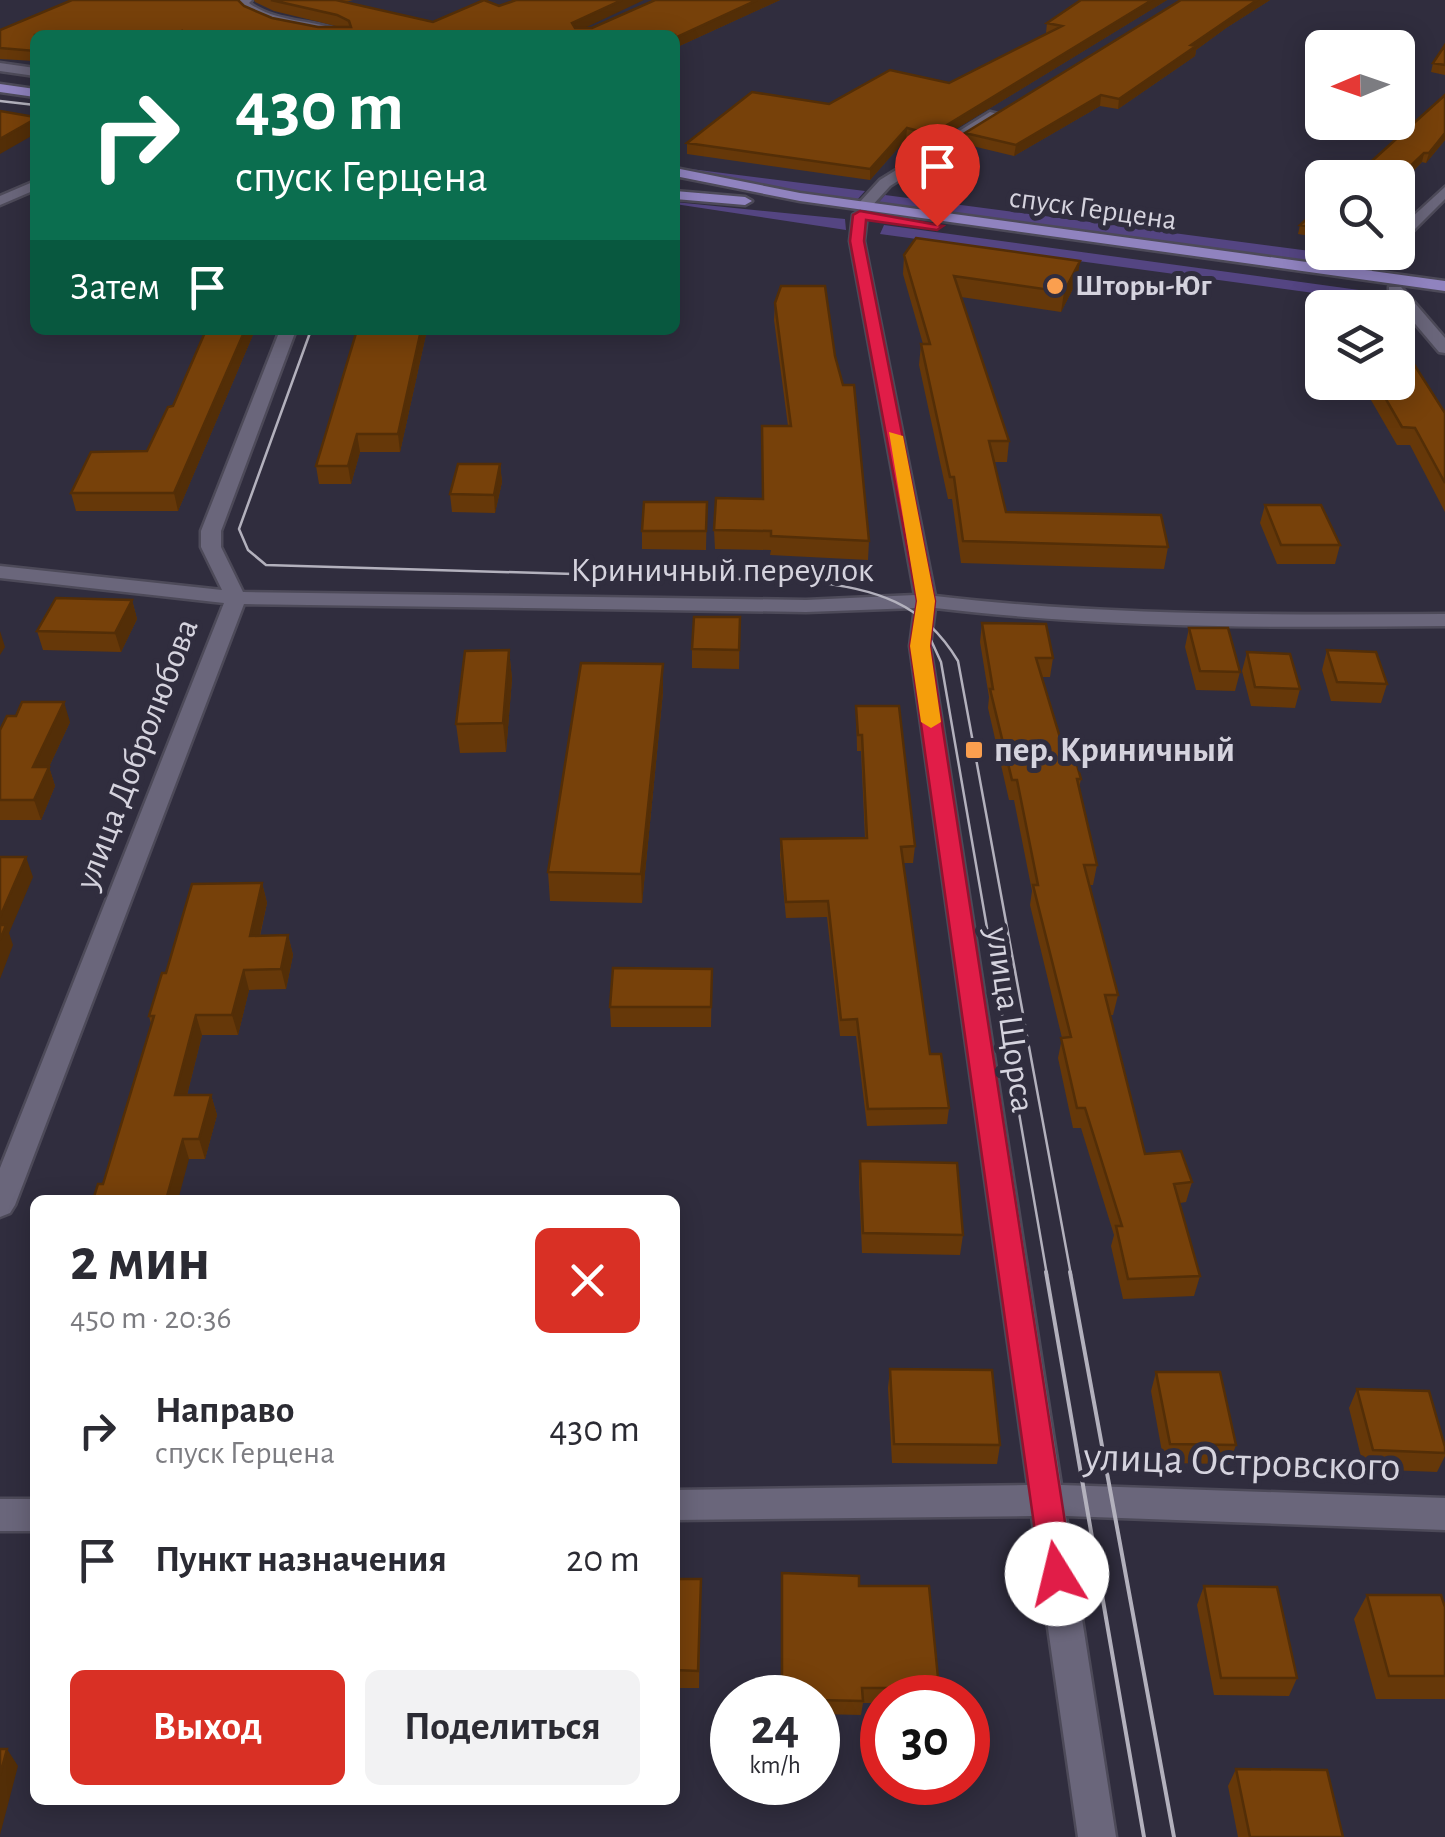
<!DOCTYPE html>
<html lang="ru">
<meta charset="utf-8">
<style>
:root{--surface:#fff;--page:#f2f2f3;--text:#2b2b33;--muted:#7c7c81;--accent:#d93025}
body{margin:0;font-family:"Alegreya Sans",sans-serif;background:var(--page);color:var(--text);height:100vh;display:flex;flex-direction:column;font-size:38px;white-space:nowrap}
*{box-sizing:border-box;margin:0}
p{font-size:32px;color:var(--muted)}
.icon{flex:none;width:55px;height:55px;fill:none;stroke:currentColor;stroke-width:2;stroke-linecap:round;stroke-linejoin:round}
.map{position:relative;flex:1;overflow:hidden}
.details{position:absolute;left:30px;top:1195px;width:650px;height:610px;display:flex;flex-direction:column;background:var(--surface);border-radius:15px;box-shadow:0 5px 25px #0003}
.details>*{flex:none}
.banner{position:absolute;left:30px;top:30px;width:650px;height:305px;border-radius:15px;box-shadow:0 5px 25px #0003;background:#0b6e4f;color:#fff;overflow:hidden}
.needle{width:65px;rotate:268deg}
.buttons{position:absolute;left:1305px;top:30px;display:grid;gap:20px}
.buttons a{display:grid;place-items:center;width:110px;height:110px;border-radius:15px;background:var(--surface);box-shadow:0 5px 25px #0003;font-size:50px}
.speed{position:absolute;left:710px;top:1675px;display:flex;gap:20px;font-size:50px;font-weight:700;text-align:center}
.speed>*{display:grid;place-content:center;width:130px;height:130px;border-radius:50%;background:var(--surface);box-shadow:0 5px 25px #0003;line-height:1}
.speed small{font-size:25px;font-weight:400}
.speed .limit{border:15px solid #d22;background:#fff;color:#111}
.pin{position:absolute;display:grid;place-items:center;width:85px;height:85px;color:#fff;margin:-102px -42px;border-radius:50% 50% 50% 0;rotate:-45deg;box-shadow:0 0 10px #0007}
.pin .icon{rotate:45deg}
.me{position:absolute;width:110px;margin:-55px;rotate:351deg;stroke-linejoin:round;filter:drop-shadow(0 0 8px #0008)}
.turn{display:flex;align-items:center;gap:35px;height:210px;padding:0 40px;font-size:45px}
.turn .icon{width:130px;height:130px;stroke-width:2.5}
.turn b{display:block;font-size:70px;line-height:85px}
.then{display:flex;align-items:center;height:95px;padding:0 40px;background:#0003;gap:20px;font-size:38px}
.round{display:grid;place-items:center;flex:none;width:105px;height:105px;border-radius:15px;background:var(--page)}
.summary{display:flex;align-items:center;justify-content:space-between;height:170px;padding:0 40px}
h1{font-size:60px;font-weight:700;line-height:75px}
.primary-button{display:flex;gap:20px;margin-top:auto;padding:20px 40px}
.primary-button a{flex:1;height:115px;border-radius:15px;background:var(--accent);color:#fff;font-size:40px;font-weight:700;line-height:115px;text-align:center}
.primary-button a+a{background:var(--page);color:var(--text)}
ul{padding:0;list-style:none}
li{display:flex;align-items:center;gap:30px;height:130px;padding:0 40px}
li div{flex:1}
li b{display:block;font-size:38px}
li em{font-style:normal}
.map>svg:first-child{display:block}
</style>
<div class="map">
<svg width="1445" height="1837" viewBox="0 0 1445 1837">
<rect width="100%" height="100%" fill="#302d3e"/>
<!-- green -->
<path fill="#544582" d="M 675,168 L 675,167 L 865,191 L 857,200 L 805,195 Z
M 885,195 L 1364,258 L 1355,265 L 1326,265 L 878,203 Z
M 675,202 L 845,219 L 846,230 L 675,204 Z
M 884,225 L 1359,290 L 1387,303 L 880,234 Z"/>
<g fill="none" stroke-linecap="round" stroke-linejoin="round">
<!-- minor casing -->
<g stroke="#4d4a59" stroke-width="5">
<path id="minor" d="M 240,0 L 252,0 L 249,3 C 279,25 319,18 349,35 C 314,35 263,30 237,4 Z
M 0,63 L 35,68 L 35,76 L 0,71 Z
M 990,112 L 1002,115 L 890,186 L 869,209 L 859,209 L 859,203 L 880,180 Z
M 35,181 L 35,190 L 0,205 L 0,196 Z
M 1445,187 L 1445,199 L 1403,241 L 1398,242 L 1398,230 Z
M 860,211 L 867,215 L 864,241 L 935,596 C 1103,616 1276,615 1445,614 L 1445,626 C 1276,628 1103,628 935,608 L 930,646 L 1061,1485 L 1445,1498 L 1445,1530 L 1066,1516 L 1116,1837 L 1078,1837 L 1032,1516 L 675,1520 L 675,1490 L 1028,1485 L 910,646 L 915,608 L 806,612 L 244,604 L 15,1205 L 10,1213 L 0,1217 L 0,1168 L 224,603 L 0,578 L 0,566 L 222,590 L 201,547 L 201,531 L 280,330 L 296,330 L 221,531 L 221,547 L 243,592 L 806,600 L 915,595 L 850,241 L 853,215 Z
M 1373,252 L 1389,252 L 1366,277 L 1356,277 L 1356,271 Z
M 1389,287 L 1401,287 L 1445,338 L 1445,353 L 1439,352 L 1389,293 Z
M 0,1499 L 35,1499 L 35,1531 L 0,1531 Z"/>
</g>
<!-- major casing -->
<g stroke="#4d4a59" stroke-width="5">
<path id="major" d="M 0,84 L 35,89 L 35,97 L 0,92 Z
M 675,168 L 800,193 L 1445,281 L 1445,291 L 800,201 L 675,176 Z
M 675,191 L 745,197 L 752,201 L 745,205 L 675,199 Z"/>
</g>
<!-- minor -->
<use href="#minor" fill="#6a667b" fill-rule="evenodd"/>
<!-- major -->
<use href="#major" fill="#9083bf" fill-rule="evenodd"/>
<!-- tram-far1 -->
<path stroke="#b3b1bd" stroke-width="2.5" d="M 0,101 L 35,105
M 311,330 L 239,529 L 248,550 L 266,565 L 810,581 C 876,590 922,601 958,661 L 1071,1275
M 922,631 L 930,638 L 941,662 L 1047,1275"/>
<!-- tram -->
<path stroke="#b3b1bd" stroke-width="4" d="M 1046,1272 L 1144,1837
M 1070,1272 L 1174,1837"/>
</g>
<!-- wall -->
<path fill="#663809" d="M 254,0 L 353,0 L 346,2 L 433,22 L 499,6 L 585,28 L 592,28 L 655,0 L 780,0 L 675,48 L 675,35 L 35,35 L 35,61 L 0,59 L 0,30 L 244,6 L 272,18 L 318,27 L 340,27 L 274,11 L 255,2 Z
M 1081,0 L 1167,0 L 941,138 L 925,144 L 906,139 L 870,180 L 687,154 L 687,143 L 829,104 L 949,83 L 1047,33 L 1046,33 L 1047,23 Z
M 1181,0 L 1270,0 L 1226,28 L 1196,50 L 1195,56 L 1118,109 L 1100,106 L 1014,156 L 964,144 L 965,133 Z
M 1445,45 L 1445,75 L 1431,72 L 1433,63 Z
M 1445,95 L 1445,140 L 1426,163 L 1422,162 L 1398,186 Z
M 1322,205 L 1322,238 L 1298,234 L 1300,225 Z
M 904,255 L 1077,281 L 1061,312 L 961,297 L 1009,441 L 1007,462 L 994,462 L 1006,512 L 1168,547 L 1164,569 L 961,563 L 952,499 L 948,499 L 919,365 L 921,344 L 923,344 L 903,274 Z
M 775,303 L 835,356 L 869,541 L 868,560 L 770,555 L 771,550 L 715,549 L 714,530 L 763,499 L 788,426 L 774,320 Z
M 206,330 L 255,330 L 178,511 L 76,511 L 71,493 L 147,451 L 173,406 Z
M 427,330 L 400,452 L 360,452 L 351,484 L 319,484 L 316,466 Z
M 1405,358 L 1445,413 L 1445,512 L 1410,445 L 1397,445 L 1364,388 L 1354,388 L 1351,382 L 1398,382 Z
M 500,464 L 502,482 L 495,513 L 452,512 L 450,494 Z
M 707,502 L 706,550 L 642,549 L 642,531 Z
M 1265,505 L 1340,545 L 1335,564 L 1277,564 L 1260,523 Z
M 132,600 L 137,619 L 121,652 L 43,650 L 37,631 Z
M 740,617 L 739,669 L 692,668 L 692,649 Z
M 982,623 L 1053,658 L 1050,677 L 1042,677 L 1062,744 L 1081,779 L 1079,788 L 1097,865 L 1093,885 L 1089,885 L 1118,995 L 1113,1015 L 1110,1015 L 1145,1154 L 1192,1182 L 1186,1202 L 1180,1203 L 1200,1276 L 1194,1296 L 1123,1299 L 1111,1246 L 1114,1235 L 1081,1128 L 1073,1128 L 1058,1058 L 1062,1038 L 1030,905 L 1032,891 L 1014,800 L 1009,800 L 988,708 L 989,697 L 980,642 Z
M 1189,628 L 1240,672 L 1235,691 L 1196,690 L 1185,647 Z
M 509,650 L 512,679 L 506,752 L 460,753 L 456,724 Z
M 1327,650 L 1387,684 L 1381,703 L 1331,701 L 1322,670 Z
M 1247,652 L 1300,689 L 1295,708 L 1251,706 L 1242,671 Z
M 663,692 L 642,903 L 550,901 L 548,872 Z
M 856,706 L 915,846 L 913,863 L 903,863 L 930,1054 L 949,1108 L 947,1124 L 867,1126 L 856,1036 L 840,1036 L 827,917 L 786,918 L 780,855 L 781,839 L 865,838 L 861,751 L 857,751 Z
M 70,722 L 49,767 L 55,786 L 41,820 L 0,820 L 0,730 Z
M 262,883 L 267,903 L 260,936 L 288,935 L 293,955 L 286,989 L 249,990 L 238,1035 L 202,1035 L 187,1095 L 211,1095 L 217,1115 L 205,1159 L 189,1159 L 103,1184 L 151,1024 L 149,1016 L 166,973 Z
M 712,969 L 711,1027 L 611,1027 L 610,1007 Z
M 860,1161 L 963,1235 L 960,1255 L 862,1253 L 859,1181 Z
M 890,1369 L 1000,1445 L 997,1464 L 892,1463 L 888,1388 Z
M 1156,1372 L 1236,1445 L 1229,1464 L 1164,1463 L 1151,1391 Z
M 1357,1389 L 1445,1447 L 1445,1456 L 1437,1472 L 1364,1469 L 1349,1408 Z
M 675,1579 L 701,1579 L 699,1688 L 675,1688 Z
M 859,1586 L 939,1688 L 937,1698 L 882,1698 L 882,1703 L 863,1703 L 861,1715 L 818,1714 L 818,1698 Z
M 1204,1586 L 1297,1678 L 1289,1696 L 1214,1695 L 1197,1605 Z
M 1367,1595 L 1445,1607 L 1445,1699 L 1376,1699 L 1354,1619 Z
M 1236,1769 L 1343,1837 L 1238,1837 L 1228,1786 Z"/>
<!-- shaded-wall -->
<path fill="#532e07" d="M 622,0 L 644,0 L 572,34 L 572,23 Z
M 757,0 L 780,0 L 675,48 L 675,38 Z
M 1152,0 L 1167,0 L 941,138 L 925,144 L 926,133 Z
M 1257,0 L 1270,0 L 1226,28 L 1196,50 L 1195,56 L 1118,109 L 1119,99 L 1228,19 Z
M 1101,95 L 1100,106 L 1014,156 L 1016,145 Z
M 35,119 L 35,134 L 0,154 L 0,139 Z
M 907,128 L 906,139 L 870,180 L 870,169 Z
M 1445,133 L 1445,140 L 1426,163 L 1429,153 Z
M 1424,153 L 1422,162 L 1398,186 L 1398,178 Z
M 1080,261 L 1077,281 L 1061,312 L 1064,292 Z
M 245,330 L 255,330 L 178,511 L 174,493 Z
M 421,330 L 427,330 L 400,452 L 398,434 Z
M 357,434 L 360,452 L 351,484 L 348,466 Z
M 500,464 L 502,482 L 495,513 L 494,495 Z
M 132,600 L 137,619 L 121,652 L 115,633 Z
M 0,631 L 5,647 L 0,655 Z
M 509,650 L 512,679 L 506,752 L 503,723 Z
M 663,664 L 663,692 L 642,903 L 641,874 Z
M 64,702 L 70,722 L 40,786 L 33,767 Z
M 49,767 L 55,786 L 41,820 L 34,800 Z
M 26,857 L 33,877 L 9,933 L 13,945 L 0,979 L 0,917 Z
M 262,883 L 267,903 L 255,956 L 250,936 Z
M 288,935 L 293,955 L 286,989 L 281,969 Z
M 244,970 L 249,990 L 238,1035 L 232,1015 Z
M 196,1015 L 202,1035 L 182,1115 L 175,1095 Z
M 211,1095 L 217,1115 L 205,1159 L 199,1139 Z
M 183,1139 L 189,1159 L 178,1200 L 166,1200 Z
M 7,1749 L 18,1766 L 0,1835 L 0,1775 Z"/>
<!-- building -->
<path fill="#77410a" stroke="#532e07" stroke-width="2.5" d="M 72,0 L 238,0 L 244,6 L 272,18 L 318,27 L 351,27 L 349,21 L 337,15 L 271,0 L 336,0 L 433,22 L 484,0 L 499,6 L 516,0 L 622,0 L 572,23 L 575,28 L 592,28 L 655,0 L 757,0 L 675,38 L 675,35 L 185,35 L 182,31 L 176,35 L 35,35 L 35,51 L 0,48 L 0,30 Z
M 1081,0 L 1152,0 L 942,128 L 926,133 L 907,128 L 870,169 L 687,143 L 752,92 L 829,104 L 890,70 L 949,83 L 1062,26 L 1047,23 Z
M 1181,0 L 1257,0 L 1191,45 L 1196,46 L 1119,99 L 1101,95 L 1016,145 L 965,133 Z
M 1445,45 L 1445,65 L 1433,63 Z
M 1445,95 L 1445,133 L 1429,153 L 1424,153 L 1398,178 L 1353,178 Z
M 0,111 L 35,117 L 35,119 L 0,139 Z
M 1322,205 L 1322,228 L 1300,225 Z
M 916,238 L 1080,261 L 1064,292 L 954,276 L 1009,441 L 989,441 L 1006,512 L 1161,515 L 1168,547 L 963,541 L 954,477 L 950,477 L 921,344 L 930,344 L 904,255 Z
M 781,286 L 825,286 L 835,356 L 843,385 L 854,385 L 869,541 L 771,536 L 771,531 L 714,530 L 716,498 L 763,499 L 762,426 L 791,426 L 775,303 Z
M 1354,304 L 1377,308 L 1354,308 Z
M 206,330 L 245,330 L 174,493 L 71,493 L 91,452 L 147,451 L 168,407 L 173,406 Z
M 357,330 L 421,330 L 398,434 L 357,434 L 348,466 L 316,466 Z
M 1398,342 L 1405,358 L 1410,358 L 1445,413 L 1445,483 L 1415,428 L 1402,427 L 1376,382 L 1398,382 Z
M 458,464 L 500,464 L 494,495 L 450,494 Z
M 644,502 L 707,502 L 706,531 L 642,531 Z
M 1265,505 L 1321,505 L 1340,545 L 1281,545 Z
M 56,598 L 132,600 L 115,633 L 37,631 Z
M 694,617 L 740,617 L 739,650 L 692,649 Z
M 982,623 L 1046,624 L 1053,658 L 1036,658 L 1062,744 L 1071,744 L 1081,779 L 1077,779 L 1097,865 L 1084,865 L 1118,995 L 1105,995 L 1145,1154 L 1181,1151 L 1192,1182 L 1174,1184 L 1200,1276 L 1128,1279 L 1116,1226 L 1122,1226 L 1085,1108 L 1077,1108 L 1061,1038 L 1071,1037 L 1033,885 L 1038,885 L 1017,780 L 1012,780 L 990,689 L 993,689 Z
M 1189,628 L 1228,628 L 1240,672 L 1200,671 Z
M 509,650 L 503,723 L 456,724 L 465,651 Z
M 1327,650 L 1376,652 L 1387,684 L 1337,682 Z
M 1247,652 L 1290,654 L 1300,689 L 1255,687 Z
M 581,663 L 663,664 L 641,874 L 548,872 Z
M 22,702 L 64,702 L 33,767 L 49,767 L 34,800 L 0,800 L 0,730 L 7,716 L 16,716 Z
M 856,706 L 899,706 L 915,846 L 901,847 L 930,1054 L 941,1054 L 949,1108 L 868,1109 L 857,1019 L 841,1020 L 828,901 L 786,902 L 781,839 L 867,838 L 862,735 L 858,735 Z
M 0,857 L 26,857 L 0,917 Z
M 262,883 L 250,936 L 288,935 L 281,969 L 244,970 L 232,1015 L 196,1015 L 175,1095 L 211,1095 L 199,1139 L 183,1139 L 166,1200 L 93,1200 L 98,1184 L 103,1184 L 154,1016 L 149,1016 L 162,973 L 166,973 L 192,884 Z
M 0,925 L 6,925 L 0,940 Z
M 613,968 L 712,969 L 711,1007 L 610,1007 Z
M 860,1161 L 957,1163 L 963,1235 L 863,1233 Z
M 890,1369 L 992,1370 L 1000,1445 L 894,1444 Z
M 1156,1372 L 1220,1372 L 1236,1445 L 1170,1444 Z
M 1357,1389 L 1429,1391 L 1445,1447 L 1445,1453 L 1373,1450 Z
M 782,1573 L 859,1576 L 859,1586 L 929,1586 L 939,1688 L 862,1688 L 863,1701 L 818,1700 L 818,1698 L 782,1698 Z
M 675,1579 L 701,1579 L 698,1671 L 675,1670 Z
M 1204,1586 L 1277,1587 L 1297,1678 L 1221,1678 Z
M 1367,1595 L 1441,1595 L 1445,1607 L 1445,1676 L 1389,1676 Z
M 0,1749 L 7,1749 L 0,1775 Z
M 1236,1769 L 1327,1770 L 1343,1837 L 1250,1837 Z"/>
<!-- route -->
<path fill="#e11d48" stroke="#92132f" stroke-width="2.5" d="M 860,211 L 943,226 L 937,230 L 866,220 L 864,241 L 935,601 L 930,646 L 1073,1574 L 1068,1585 L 1057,1589 L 1046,1585 L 1041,1574 L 910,646 L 917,601 L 850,241 L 853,215 Z"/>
<!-- slow -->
<path fill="#f59e0b" d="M 889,432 L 903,436 L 935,601 L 930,646 L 941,722 L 931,728 L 921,722 L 910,646 L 917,601 Z"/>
<!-- markers -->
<g fill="#fa9f4f" stroke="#302d3e" stroke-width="4">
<circle cx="1055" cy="286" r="10"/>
<rect x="964" y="740" width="20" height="20" rx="5"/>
</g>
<g text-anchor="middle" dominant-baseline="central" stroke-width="10" stroke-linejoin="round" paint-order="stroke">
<!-- far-street labels -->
<g font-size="30" fill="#d5d3de" stroke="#302d3e">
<text transform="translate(1093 209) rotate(8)">спуск Герцена</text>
</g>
<!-- far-poi labels -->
<g font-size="30" font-weight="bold" fill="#d5d3de" stroke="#302d3e" text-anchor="start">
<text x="1075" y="286">Шторы-Юг</text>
</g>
<!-- street labels -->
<g font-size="35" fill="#d5d3de" stroke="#302d3e">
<text x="722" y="570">Криничный переулок</text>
<text transform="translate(137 754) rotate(-69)">улица Добролюбова</text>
<text transform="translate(1010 1020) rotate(82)">улица Щорса</text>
</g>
<!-- poi labels -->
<g font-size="35" font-weight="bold" fill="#d5d3de" stroke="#302d3e" text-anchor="start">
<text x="994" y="750">пер. Криничный</text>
</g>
<!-- near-street labels -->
<g font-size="42" fill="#d5d3de" stroke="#302d3e">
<text transform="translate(1242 1462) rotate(2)">улица Островского</text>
</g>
</g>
</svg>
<div class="buttons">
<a><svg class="needle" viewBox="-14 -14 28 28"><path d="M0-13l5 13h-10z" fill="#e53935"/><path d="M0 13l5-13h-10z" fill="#7c7c81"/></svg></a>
<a><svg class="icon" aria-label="search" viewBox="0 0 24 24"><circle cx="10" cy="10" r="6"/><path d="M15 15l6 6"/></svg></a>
<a><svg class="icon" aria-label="layers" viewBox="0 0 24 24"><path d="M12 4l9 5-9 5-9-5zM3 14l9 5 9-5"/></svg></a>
</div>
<div class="speed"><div>24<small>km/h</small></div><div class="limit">30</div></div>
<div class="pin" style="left:937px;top:226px;background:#d93025"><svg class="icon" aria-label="arrive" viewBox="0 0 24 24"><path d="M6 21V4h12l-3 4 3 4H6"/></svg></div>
<svg class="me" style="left:1057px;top:1574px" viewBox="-20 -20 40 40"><circle r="19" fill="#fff"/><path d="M0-13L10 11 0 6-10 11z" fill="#e11d48"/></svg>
<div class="banner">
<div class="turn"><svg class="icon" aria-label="right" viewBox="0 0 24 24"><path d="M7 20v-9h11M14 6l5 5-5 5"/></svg><div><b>430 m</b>спуск Герцена</div></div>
<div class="then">Затем<svg class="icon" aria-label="arrive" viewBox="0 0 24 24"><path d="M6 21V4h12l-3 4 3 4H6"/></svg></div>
</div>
<section class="details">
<div class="summary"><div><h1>2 мин</h1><p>450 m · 20:36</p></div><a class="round" style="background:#d93025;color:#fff"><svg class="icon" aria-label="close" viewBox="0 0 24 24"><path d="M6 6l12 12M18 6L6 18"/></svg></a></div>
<ul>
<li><svg class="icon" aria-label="right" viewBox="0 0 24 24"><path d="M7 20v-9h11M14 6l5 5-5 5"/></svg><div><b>Направо</b><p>спуск Герцена</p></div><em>430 m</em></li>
<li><svg class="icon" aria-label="arrive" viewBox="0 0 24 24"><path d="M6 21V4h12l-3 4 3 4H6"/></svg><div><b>Пункт назначения</b></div><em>20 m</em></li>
</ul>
<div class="primary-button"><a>Выход</a><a>Поделиться</a></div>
</section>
</div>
